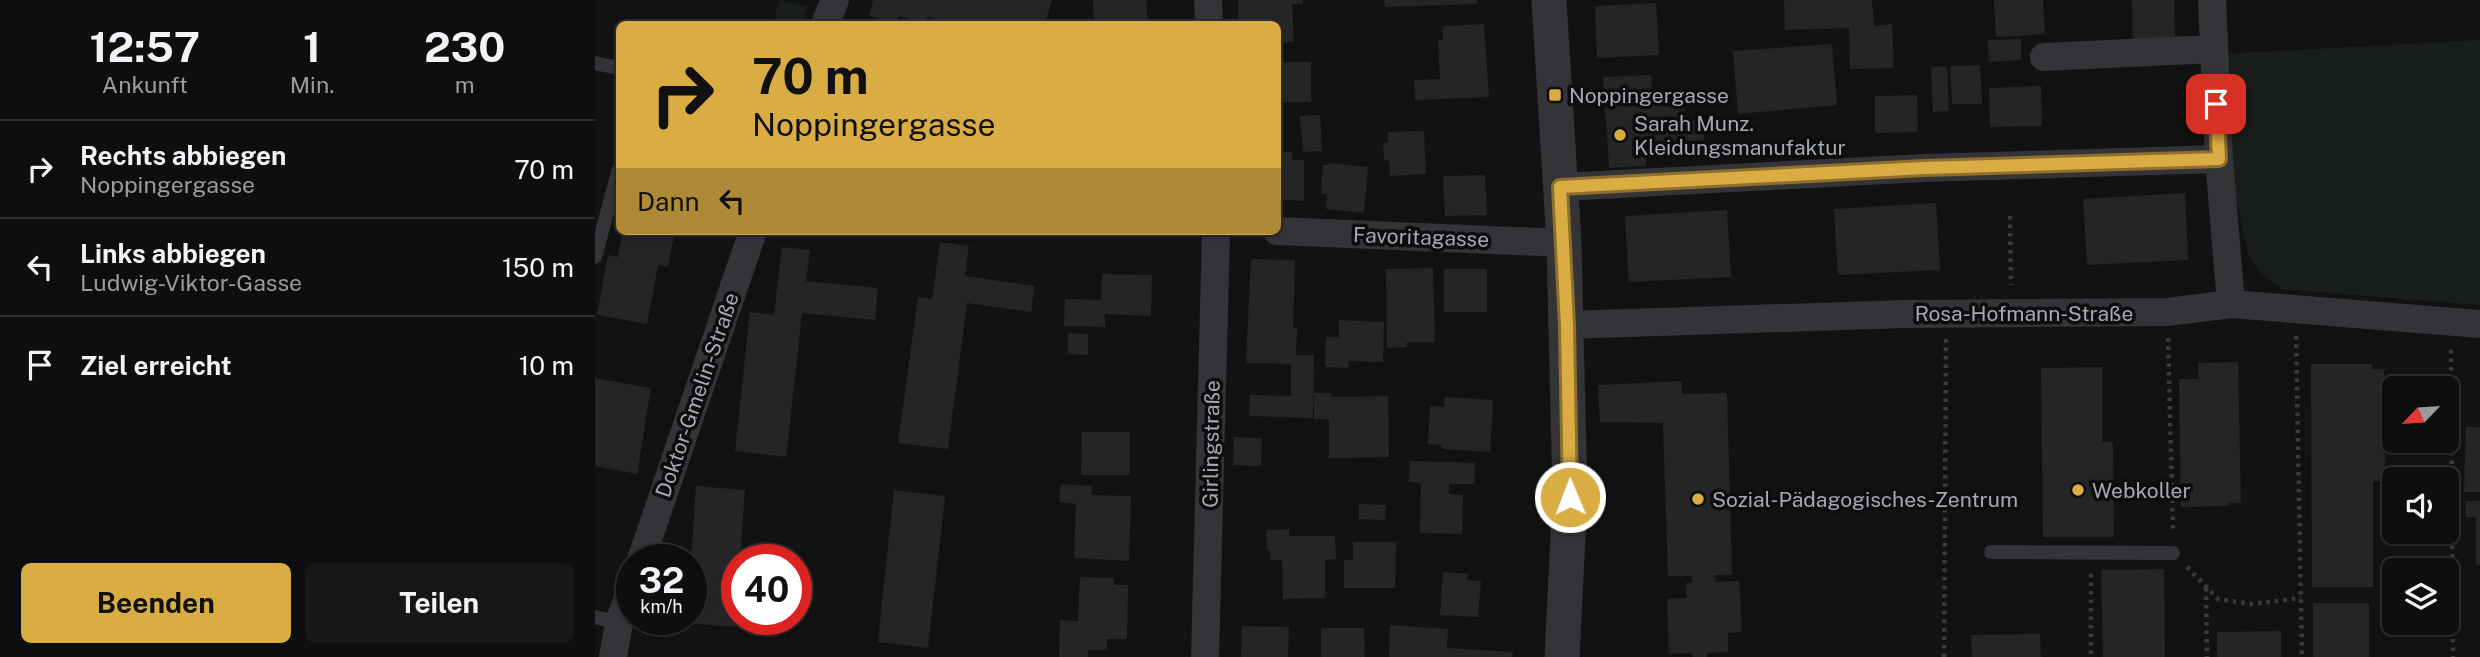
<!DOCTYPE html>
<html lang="de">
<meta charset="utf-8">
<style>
:root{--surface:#0e0e0e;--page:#171717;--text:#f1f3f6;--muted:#9b9c9e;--line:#2e2e2e;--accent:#daad44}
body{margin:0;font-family:"Public Sans",sans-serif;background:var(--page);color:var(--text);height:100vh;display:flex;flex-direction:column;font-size:26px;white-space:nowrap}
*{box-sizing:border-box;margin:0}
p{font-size:23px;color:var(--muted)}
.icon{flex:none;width:38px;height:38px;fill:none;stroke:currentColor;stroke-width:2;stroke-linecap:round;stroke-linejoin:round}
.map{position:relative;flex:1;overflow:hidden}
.drawer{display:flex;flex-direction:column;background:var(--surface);width:595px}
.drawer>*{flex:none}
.banner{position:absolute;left:21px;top:21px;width:665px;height:214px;border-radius:10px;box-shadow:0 2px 5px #0004,0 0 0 2px var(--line);background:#daad44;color:#111;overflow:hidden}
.needle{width:46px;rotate:245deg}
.buttons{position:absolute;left:1787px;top:376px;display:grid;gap:14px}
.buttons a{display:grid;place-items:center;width:77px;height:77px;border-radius:10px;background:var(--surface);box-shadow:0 2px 5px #0004,0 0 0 2px var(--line);font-size:35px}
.speed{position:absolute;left:21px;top:544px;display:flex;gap:14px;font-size:35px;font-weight:700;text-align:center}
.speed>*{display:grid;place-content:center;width:91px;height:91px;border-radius:50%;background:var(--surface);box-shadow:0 2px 5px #0004,0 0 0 2px var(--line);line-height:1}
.speed small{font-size:18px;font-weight:400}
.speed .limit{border:10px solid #d22;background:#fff;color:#111}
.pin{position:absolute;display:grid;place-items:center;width:60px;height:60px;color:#fff;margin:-30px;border-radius:14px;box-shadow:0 4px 10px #0006}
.me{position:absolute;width:77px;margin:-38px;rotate:359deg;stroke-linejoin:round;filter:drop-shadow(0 0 5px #0008)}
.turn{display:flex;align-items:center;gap:24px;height:147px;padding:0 21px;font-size:32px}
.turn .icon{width:91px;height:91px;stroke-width:2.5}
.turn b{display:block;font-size:49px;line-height:60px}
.then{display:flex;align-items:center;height:66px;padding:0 21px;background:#0003;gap:14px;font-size:26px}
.eta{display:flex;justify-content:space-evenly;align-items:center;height:119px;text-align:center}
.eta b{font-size:42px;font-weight:700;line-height:49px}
.action{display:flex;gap:14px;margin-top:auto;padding:14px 21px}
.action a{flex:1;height:80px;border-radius:10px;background:var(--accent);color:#111;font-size:28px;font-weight:700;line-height:80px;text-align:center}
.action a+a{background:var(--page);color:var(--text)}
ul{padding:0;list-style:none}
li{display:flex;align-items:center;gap:21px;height:98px;padding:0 21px;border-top:2px solid var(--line)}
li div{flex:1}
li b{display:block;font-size:26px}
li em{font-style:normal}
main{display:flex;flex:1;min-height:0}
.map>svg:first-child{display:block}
</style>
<main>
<section class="drawer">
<div class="eta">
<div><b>12:57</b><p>Ankunft</p></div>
<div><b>1</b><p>Min.</p></div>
<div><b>230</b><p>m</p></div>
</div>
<ul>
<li><svg class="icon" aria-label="right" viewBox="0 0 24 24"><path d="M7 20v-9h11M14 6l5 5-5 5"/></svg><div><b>Rechts abbiegen</b><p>Noppingergasse</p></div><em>70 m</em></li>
<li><svg class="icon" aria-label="left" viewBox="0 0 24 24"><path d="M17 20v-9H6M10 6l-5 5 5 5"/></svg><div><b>Links abbiegen</b><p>Ludwig-Viktor-Gasse</p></div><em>150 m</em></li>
<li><svg class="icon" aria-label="arrive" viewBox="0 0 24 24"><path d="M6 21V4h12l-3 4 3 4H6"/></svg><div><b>Ziel erreicht</b></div><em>10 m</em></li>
</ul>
<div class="action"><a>Beenden</a><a>Teilen</a></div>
</section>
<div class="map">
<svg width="1885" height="657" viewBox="0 0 1885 657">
<rect width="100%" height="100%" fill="#121213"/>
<!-- green -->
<path fill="#191e1a" d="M 184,0 L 213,6 L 207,24 L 178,24 Z
M 1885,40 L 1885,305 L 1686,289 L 1663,270 L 1653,254 L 1634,162 L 1626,54 Z"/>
<!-- building -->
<path fill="#252527" d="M 278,0 L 457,0 L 450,24 L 400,24 L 391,22 L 391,24 L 375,24 L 362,21 L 361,24 L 332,17 L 330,23 L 304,16 L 302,23 L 274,16 Z
M 498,0 L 551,0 L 553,24 L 499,24 Z
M 643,0 L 708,0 L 708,4 L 697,4 L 699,42 L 682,43 L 682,24 L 643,24 Z
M 789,0 L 882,0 L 882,4 L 790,7 Z
M 1189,0 L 1277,0 L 1279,26 L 1297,24 L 1299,68 L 1255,69 L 1254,28 L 1190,30 Z
M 1399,0 L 1448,0 L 1450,34 L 1401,37 Z
M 1537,0 L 1579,0 L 1580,41 L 1538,43 Z
M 1061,3 L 1064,55 L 1002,58 L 1000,6 Z
M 889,24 L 894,97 L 820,100 L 819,80 L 845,79 L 843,40 L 848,40 L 848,26 Z
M 1426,39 L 1426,60 L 1394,62 L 1393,40 Z
M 1237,44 L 1242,105 L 1143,114 L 1138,51 Z
M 682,62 L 716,62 L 716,102 L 686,102 L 686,113 L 682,113 Z
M 1385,65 L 1387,104 L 1357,104 L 1355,66 Z
M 1352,66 L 1354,111 L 1338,112 L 1336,67 Z
M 1056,75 L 1057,92 L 1009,95 L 1008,77 Z
M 1446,86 L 1447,126 L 1395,127 L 1394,88 Z
M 1322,95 L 1323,132 L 1280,133 L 1280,96 Z
M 1089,102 L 1090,121 L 1108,120 L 1110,151 L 1051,153 L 1051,166 L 1014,168 L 1010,106 Z
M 725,115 L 727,151 L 708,152 L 705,116 Z
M 829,131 L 831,174 L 795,176 L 794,160 L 789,161 L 788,143 L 793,142 L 793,132 Z
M 682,152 L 697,152 L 697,160 L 709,160 L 709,201 L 682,199 Z
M 734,163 L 773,167 L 769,213 L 731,209 L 732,194 L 726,194 L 728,165 L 734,165 Z
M 890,175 L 892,215 L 850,216 L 848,176 Z
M 1590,193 L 1593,260 L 1492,265 L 1488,199 Z
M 1341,203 L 1345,270 L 1243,275 L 1239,209 Z
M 1132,210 L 1136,277 L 1034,282 L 1030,216 Z
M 28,231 L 80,231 L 73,267 L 63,265 L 52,324 L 2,315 L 13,255 L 23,257 Z
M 345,242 L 374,246 L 370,276 L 440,286 L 436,312 L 372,303 L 353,449 L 303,443 L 323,297 L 337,299 Z
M 187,247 L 215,250 L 211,281 L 283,288 L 280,320 L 207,313 L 191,457 L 140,451 L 155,312 L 179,315 Z
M 656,259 L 700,260 L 698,327 L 702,328 L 701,355 L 719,355 L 718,418 L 654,416 L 655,395 L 696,396 L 696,364 L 651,363 Z
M 838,268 L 840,342 L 812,342 L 812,347 L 792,348 L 791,269 Z
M 849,269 L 892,269 L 892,312 L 849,312 Z
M 507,274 L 557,275 L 556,316 L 510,314 L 510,327 L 469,326 L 470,299 L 506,300 Z
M 744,320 L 789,322 L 788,362 L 754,361 L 753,368 L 730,367 L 731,337 L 744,337 Z
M 473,333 L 493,334 L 493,355 L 473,354 Z
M 1643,362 L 1646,503 L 1634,503 L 1634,506 L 1586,507 L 1584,379 L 1603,379 L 1603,363 Z
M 1716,364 L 1777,364 L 1777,369 L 1789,369 L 1790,481 L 1778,481 L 1778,587 L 1717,587 Z
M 1507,367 L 1507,442 L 1518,442 L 1519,537 L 1448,537 L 1446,368 Z
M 0,378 L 56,388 L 42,474 L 0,466 Z
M 1087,381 L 1087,394 L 1132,393 L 1137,575 L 1120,575 L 1120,582 L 1144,581 L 1147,632 L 1133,633 L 1133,652 L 1112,653 L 1112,657 L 1098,657 L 1097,653 L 1074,654 L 1072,599 L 1092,598 L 1091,583 L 1097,583 L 1097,576 L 1073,576 L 1068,423 L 1005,422 L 1003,385 Z
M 719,393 L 736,393 L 736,397 L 793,396 L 794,457 L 734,458 L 734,419 L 719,419 Z
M 850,397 L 898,400 L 895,452 L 847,449 L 847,445 L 833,444 L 835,406 L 849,407 Z
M 1871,427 L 1885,427 L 1885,492 L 1869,492 Z
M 487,432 L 535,432 L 535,475 L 486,475 Z
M 639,437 L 667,438 L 666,466 L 638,465 Z
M 815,461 L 880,463 L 879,484 L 854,484 L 854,494 L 868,495 L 867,534 L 825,533 L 826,483 L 814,482 Z
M 466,484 L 497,486 L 496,495 L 536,496 L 534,561 L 479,558 L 481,504 L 464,502 Z
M 101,486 L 150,490 L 145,560 L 142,560 L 140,627 L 91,623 L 91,620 L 96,620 L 96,560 Z
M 299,490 L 350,496 L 333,648 L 283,642 Z
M 1871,501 L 1885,501 L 1885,565 L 1881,565 L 1881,517 L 1871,517 Z
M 764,504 L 791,505 L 790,520 L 764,519 Z
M 694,529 L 694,536 L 740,536 L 741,559 L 730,560 L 730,598 L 688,599 L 687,560 L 676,560 L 675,551 L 672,551 L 671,530 Z
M 758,542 L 801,542 L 800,588 L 749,588 L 749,560 L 758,560 Z
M 1569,569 L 1570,657 L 1508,657 L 1506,570 Z
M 848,572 L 873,574 L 872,580 L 886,581 L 883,617 L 845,615 Z
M 485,577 L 519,578 L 519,585 L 533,585 L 532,639 L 512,639 L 512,650 L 493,650 L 493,657 L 464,657 L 465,620 L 483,621 Z
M 1718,603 L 1774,603 L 1774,657 L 1718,657 Z
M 795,625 L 853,629 L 852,648 L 918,652 L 917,657 L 794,657 Z
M 647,626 L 694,627 L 693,657 L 646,657 Z
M 726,628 L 769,628 L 770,657 L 726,657 Z
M 1686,631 L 1686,657 L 1622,657 L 1622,632 Z
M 1445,634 L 1446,657 L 1377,657 L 1376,635 Z"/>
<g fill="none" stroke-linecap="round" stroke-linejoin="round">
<!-- path -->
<path stroke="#3a3b3f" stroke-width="4.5" stroke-dasharray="3.5 5" stroke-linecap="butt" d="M 1415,216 L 1416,285
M 1701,336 L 1707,657
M 1573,338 L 1578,532
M 1856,350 L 1858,657
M 1592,567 L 1623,599 L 1657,604 L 1706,598
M 1496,574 L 1496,657
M 1611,588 L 1612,657
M 1349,657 L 1351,339"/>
<!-- service -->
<path stroke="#343438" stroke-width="14" d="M 0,63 L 24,68
M 0,257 L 24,169
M 1396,552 L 1578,553
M 0,617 L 24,623"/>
<!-- minor -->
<path stroke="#343438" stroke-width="28" d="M 613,0 L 614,24
M 1617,0 L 1624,159 L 1636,304
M 230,24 L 240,0
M 1449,57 L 1619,49
M 966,187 L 1329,168 L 1624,159
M 682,231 L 969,243
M 972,325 L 1310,314 L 1572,312 L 1636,304 L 1885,324
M 46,560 L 158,231
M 18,657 L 24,623 L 37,586
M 610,657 L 621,231"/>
<!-- tertiary -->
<path stroke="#343438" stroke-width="35" d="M 954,0 L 969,243 L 975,497 L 967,657"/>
</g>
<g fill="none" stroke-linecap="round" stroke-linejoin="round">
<!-- route casing -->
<g stroke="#8e702c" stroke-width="18">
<path id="route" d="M 975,497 L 972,325 L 965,187 L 1329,168 L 1624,159 L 1621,104"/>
</g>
<!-- route -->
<use href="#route" stroke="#daad44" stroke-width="12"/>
</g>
<!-- markers -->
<g fill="#daad44" stroke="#0d0d0e" stroke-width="2.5">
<rect x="953" y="88" width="14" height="14" rx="3.5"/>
<circle cx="1025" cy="135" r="7"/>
<circle cx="1483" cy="490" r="7"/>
<circle cx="1103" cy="499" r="7"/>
</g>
<g text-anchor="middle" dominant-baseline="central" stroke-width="7" stroke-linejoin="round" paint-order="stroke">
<!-- poi labels -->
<g font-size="21" fill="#a5a9b2" stroke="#0d0d0e" text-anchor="start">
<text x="974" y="95">Noppingergasse</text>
<text x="1039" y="123">Sarah Munz.<tspan x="1039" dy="24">Kleidungsmanufaktur</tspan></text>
<text x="1497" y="490">Webkoller</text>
<text x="1117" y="499">Sozial-Pädagogisches-Zentrum</text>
</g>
<!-- street labels -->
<g font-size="21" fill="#a5a9b2" stroke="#0d0d0e">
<text transform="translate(826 237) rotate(2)">Favoritagasse</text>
<text x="1429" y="313">Rosa-Hofmann-Straße</text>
<text transform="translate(102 395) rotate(-71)">Doktor-Gmelin-Straße</text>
<text transform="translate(616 444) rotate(-89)">Girlingstraße</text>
</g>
</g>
</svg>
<div class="buttons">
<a><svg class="needle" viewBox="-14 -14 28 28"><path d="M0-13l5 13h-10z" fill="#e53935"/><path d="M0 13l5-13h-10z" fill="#9b9c9e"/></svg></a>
<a><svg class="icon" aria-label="sound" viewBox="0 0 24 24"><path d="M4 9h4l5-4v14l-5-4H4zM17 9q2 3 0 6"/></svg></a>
<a><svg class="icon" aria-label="layers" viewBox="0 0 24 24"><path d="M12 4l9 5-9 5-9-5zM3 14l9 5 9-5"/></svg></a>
</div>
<div class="speed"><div>32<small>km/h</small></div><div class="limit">40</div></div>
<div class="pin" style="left:1621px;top:104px;background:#d93025"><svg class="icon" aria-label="arrive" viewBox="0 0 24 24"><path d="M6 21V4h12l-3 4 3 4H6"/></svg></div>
<svg class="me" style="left:975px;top:497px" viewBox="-20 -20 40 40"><circle r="17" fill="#daad44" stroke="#fff" stroke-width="3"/><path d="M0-11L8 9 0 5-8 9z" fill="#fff"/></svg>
<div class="banner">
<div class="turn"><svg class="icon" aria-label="right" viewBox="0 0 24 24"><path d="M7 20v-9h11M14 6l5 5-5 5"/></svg><div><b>70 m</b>Noppingergasse</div></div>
<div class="then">Dann<svg class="icon" aria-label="left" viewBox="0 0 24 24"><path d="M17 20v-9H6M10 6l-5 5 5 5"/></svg></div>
</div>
</div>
</main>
